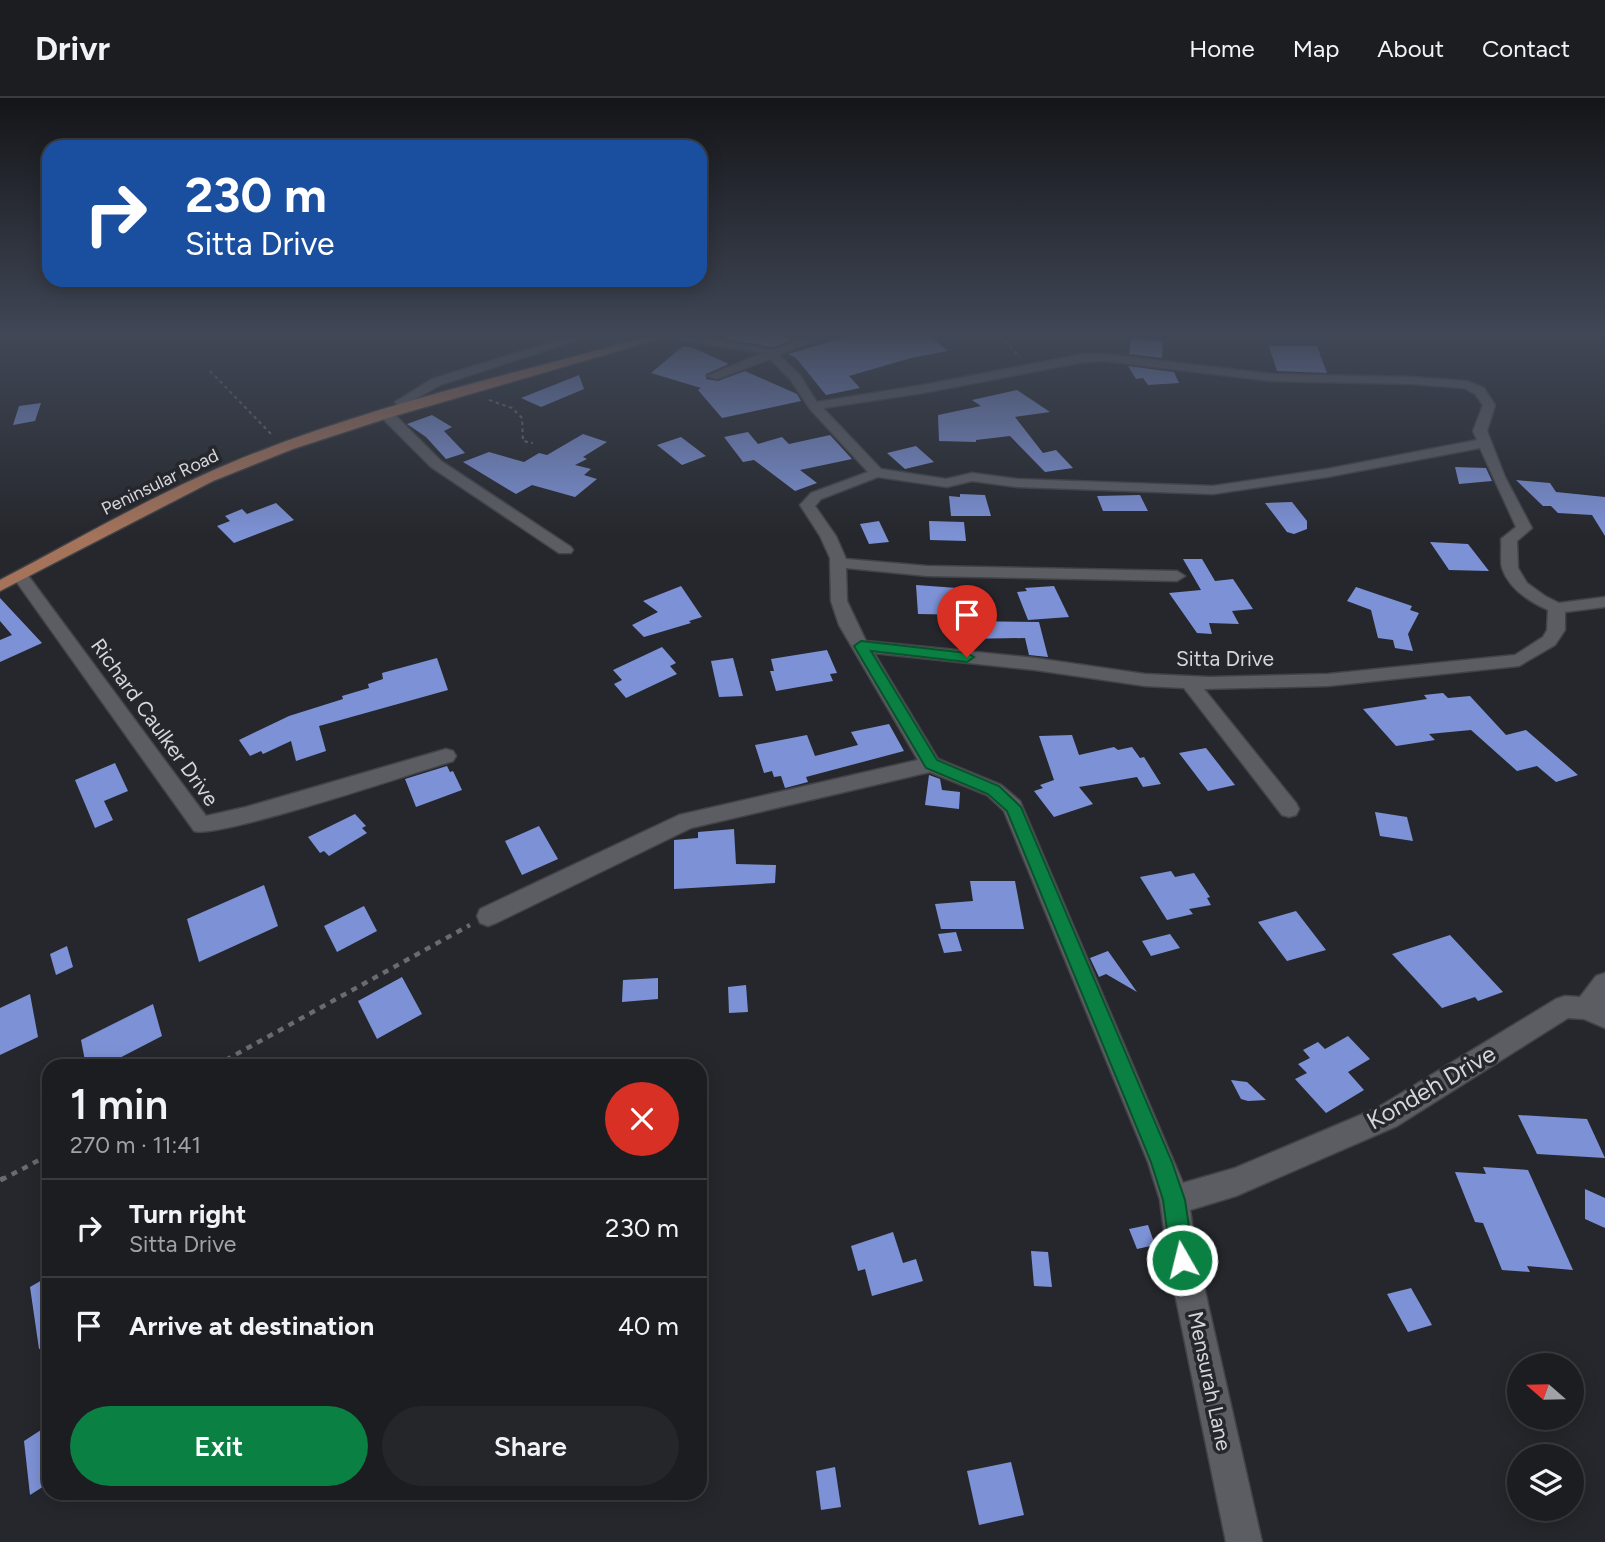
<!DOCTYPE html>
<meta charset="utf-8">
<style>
:root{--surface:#1c1d21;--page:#25262a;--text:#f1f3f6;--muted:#a0a2a5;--line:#3a3b3f;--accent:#0b8043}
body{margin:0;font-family:Figtree,sans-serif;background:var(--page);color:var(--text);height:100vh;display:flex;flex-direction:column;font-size:26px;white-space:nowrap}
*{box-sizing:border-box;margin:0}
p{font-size:23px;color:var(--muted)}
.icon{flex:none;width:38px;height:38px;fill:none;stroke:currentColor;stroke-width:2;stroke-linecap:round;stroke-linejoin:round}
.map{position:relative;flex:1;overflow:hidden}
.side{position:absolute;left:42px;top:961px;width:665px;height:441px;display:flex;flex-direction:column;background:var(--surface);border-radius:21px;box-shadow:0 4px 18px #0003,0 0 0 2px var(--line)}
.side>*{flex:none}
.banner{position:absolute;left:42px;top:42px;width:665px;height:147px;border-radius:21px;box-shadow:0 4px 18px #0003,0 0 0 2px var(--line);background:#1a4fa0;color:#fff;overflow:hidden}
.needle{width:46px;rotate:290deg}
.tools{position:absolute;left:1507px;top:1255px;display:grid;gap:14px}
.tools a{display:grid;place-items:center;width:77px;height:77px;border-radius:50%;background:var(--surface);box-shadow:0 4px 18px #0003,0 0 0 2px var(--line);font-size:35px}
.pin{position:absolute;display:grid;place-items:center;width:60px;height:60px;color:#fff;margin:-72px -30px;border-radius:50% 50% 50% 0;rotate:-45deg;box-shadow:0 0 7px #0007}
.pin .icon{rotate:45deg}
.me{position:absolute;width:77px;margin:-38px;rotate:352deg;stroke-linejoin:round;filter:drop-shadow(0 0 5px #0008)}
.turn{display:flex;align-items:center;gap:24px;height:147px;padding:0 28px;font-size:32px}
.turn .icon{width:91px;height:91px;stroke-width:2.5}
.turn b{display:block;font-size:49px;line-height:60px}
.round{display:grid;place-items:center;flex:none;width:74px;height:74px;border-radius:37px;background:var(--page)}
.summary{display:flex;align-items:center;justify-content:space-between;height:119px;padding:0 28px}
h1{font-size:42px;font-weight:600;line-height:52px}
.button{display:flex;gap:14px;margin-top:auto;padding:14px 28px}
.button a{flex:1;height:80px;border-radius:42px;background:var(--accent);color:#fff;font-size:28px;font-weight:600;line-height:80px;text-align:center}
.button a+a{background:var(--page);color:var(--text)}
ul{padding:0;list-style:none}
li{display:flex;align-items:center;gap:21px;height:98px;padding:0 28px;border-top:2px solid var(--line)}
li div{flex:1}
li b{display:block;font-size:26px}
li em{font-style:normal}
header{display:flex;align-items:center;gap:42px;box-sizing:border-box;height:98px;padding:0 35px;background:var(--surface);border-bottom:2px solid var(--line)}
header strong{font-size:33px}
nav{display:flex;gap:38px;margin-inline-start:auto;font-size:24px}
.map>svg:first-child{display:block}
</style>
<header>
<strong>Drivr</strong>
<nav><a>Home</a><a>Map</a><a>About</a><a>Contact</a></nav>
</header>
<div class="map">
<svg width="1605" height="1444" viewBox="0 0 1605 1444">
<rect width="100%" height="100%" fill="#25272c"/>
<!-- building -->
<path fill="#7d92d6" d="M 725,237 L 776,237 L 792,242 L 773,249 L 724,241 Z
M 852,237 L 928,237 L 948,253 L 911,260 L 849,278 L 860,290 L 826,297 L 796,260 L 788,256 Z
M 1131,240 L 1163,243 L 1162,260 L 1129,256 Z
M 683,248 L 691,249 L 729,266 L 706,276 L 706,281 L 718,283 L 745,273 L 797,296 L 801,303 L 722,320 L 698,292 L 701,290 L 651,275 Z
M 1269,248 L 1317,248 L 1327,275 L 1277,273 Z
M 1128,268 L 1174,274 L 1179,285 L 1148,287 L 1143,280 L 1136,281 Z
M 579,277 L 584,291 L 541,309 L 521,300 Z
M 1017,292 L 1050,314 L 1015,319 L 1043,355 L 1056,352 L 1073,370 L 1045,374 L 1010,338 L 976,342 L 976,344 L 939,343 L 938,317 L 981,308 L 972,302 Z
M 41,305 L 35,323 L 13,327 L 19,308 Z
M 432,317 L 452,329 L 444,333 L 465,355 L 446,361 L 426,339 L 407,326 Z
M 748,334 L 758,346 L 782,339 L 789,346 L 830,337 L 852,361 L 800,372 L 817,385 L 795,393 L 754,362 L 743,364 L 724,339 Z
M 583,336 L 607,344 L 583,359 L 587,361 L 575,367 L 591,371 L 584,377 L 597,381 L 575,399 L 532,387 L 516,396 L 463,364 L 489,354 L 524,364 L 539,355 L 547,357 Z
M 681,339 L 706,358 L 682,367 L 657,347 Z
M 916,348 L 934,364 L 905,371 L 887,355 Z
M 1455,369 L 1486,370 L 1492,383 L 1459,386 Z
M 1516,382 L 1550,385 L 1556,394 L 1605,399 L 1605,438 L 1592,417 L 1558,415 L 1551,408 L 1543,408 Z
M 960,396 L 985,397 L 991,418 L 951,418 L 949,398 L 960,399 Z
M 1140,397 L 1148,413 L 1103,413 L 1097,398 Z
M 1292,404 L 1307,423 L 1307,431 L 1294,436 L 1287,434 L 1265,405 Z
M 276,405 L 294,422 L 234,445 L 217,428 L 230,423 L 225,418 L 242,411 L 247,416 Z
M 879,423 L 889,444 L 869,446 L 860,426 Z
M 929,423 L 964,424 L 966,443 L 930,442 Z
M 1430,444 L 1468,446 L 1489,473 L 1449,472 Z
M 1183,461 L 1202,461 L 1215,483 L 1233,481 L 1253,511 L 1232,513 L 1239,526 L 1209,525 L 1212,536 L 1197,535 L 1169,495 L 1201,492 Z
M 916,487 L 971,491 L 975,517 L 918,516 Z
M 681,488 L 702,519 L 689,523 L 691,525 L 644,539 L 632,527 L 658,514 L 643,503 Z
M 1054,488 L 1069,519 L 1028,522 L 1017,494 L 1027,493 L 1025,490 Z
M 1356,489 L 1412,508 L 1410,512 L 1419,515 L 1408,536 L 1413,553 L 1395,550 L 1393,542 L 1378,540 L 1371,512 L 1347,503 Z
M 0,500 L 42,545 L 0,564 L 0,542 L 12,537 L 0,523 Z
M 960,523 L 1039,524 L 1048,559 L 1029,557 L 1025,540 L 963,541 Z
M 662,549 L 676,565 L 670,568 L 677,576 L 626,600 L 614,586 L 622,582 L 613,572 Z
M 827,552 L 837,575 L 830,576 L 833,583 L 776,593 L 770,573 L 774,573 L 771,561 Z
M 437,560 L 448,592 L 319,628 L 326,653 L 296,663 L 291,643 L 263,656 L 261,653 L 250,658 L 239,642 L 289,618 L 343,601 L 342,598 L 369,590 L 368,586 L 383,581 L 382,575 Z
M 733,560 L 743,598 L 719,599 L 711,563 Z
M 1443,595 L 1448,600 L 1470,598 L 1506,637 L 1526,632 L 1578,677 L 1556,684 L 1537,668 L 1517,673 L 1471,632 L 1429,636 L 1435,642 L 1396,648 L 1363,611 L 1427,601 L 1424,597 Z
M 889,626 L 904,653 L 806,679 L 808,684 L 785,690 L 781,678 L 774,679 L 772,673 L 764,675 L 755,647 L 807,637 L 815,658 L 858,647 L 851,634 Z
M 1072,637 L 1079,657 L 1114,649 L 1118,652 L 1132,649 L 1140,660 L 1144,659 L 1161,686 L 1143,689 L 1137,679 L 1079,689 L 1093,706 L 1054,719 L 1034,693 L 1043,690 L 1040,687 L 1054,682 L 1039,638 Z
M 1206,650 L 1235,687 L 1208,693 L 1179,655 Z
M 115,665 L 128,693 L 104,703 L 113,722 L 95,730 L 75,682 Z
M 447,668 L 450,674 L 453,673 L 462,692 L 416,709 L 405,681 Z
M 929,677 L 940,681 L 942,692 L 960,694 L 959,711 L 925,707 Z
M 1375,714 L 1407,719 L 1413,743 L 1380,738 Z
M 355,716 L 366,728 L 362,730 L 367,735 L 329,758 L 324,753 L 320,755 L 308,739 Z
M 539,728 L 558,761 L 522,777 L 505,743 Z
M 734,731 L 736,766 L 776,767 L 775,785 L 674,791 L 674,742 L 698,740 L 698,734 Z
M 1171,773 L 1175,779 L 1194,775 L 1210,799 L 1207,800 L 1211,807 L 1189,811 L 1193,816 L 1167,822 L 1140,779 Z
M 970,783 L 1015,783 L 1024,831 L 941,831 L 935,806 L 973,803 Z
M 264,787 L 278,828 L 199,864 L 187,821 Z
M 364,808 L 377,833 L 337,854 L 324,828 Z
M 1296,813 L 1326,852 L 1287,863 L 1258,824 Z
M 956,834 L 962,853 L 944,855 L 938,836 Z
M 1170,836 L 1180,850 L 1151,858 L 1142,843 Z
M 1450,837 L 1503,894 L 1478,903 L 1475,899 L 1442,910 L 1392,856 Z
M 67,848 L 73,869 L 56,877 L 50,856 Z
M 1108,853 L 1137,894 L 1106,876 L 1099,879 L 1090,860 Z
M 402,879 L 422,916 L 377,941 L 358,903 Z
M 658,880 L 658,901 L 622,904 L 623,882 Z
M 746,887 L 748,914 L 729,915 L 728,889 Z
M 30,896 L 38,939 L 0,957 L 0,910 Z
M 153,906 L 162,938 L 104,968 L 86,968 L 81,942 Z
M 1348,938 L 1370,961 L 1348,974 L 1364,992 L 1326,1015 L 1295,981 L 1307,975 L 1298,966 L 1310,960 L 1303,952 L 1318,944 L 1325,951 Z
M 1231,982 L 1247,984 L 1266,1002 L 1248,1003 L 1241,1001 Z
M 1518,1017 L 1587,1021 L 1605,1060 L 1537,1056 Z
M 1483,1069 L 1528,1072 L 1573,1172 L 1527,1168 L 1530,1174 L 1502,1172 L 1483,1125 L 1475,1124 L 1455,1074 L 1486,1076 Z
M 1585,1091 L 1605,1100 L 1605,1130 L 1585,1121 Z
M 1148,1127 L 1155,1147 L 1137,1151 L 1129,1131 Z
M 893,1134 L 903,1165 L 916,1161 L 923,1183 L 872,1198 L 865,1171 L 858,1173 L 851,1148 Z
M 1031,1153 L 1048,1154 L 1052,1189 L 1034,1188 Z
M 49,1178 L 49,1250 L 39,1251 L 30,1189 Z
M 1411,1190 L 1432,1227 L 1408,1234 L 1387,1196 Z
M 44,1330 L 49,1385 L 30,1397 L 24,1343 Z
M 1011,1364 L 1024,1417 L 979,1427 L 967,1373 Z
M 835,1369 L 841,1409 L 821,1412 L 816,1373 Z"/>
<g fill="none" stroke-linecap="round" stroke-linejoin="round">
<!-- minor casing -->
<g stroke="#424347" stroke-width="3">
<path id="minor" d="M 575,237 L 592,237 L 440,287 L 405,307 L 397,307 L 395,304 L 432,281 Z
M 660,237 L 688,237 L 773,252 L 813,237 L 828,237 L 779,257 L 799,276 L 817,304 L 923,287 L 1084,256 L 1105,256 L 1271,276 L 1411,279 L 1467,283 L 1484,290 L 1495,307 L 1487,333 L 1505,379 L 1532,430 L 1517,443 L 1518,470 L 1527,485 L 1545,498 L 1559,505 L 1605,499 L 1605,509 L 1565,514 L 1565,532 L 1555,547 L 1519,568 L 1328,588 L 1204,591 L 1296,705 L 1299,711 L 1296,717 L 1289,719 L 1282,717 L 1184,590 L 1145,588 L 1035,572 L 874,555 L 938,661 L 1001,687 L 1020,703 L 1183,1085 L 1235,1070 L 1377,1010 L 1556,901 L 1565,898 L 1580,899 L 1596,878 L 1605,875 L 1605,930 L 1584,921 L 1568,920 L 1397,1028 L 1236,1098 L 1190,1112 L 1198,1162 L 1262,1444 L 1226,1444 L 1168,1162 L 1160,1102 L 1148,1064 L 1004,713 L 987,697 L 930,674 L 691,730 L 496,825 L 488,828 L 480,825 L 477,818 L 480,811 L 679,717 L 918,662 L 839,527 L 831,503 L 830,460 L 820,438 L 800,407 L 811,395 L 868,374 L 810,311 L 790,281 L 770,261 L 717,281 L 707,278 L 763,255 L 666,240 ZM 1105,263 L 1271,283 L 1411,286 L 1464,290 L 1475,296 L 1483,307 L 1473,333 L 1477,342 L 1327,371 L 1213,388 L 1017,381 L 972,375 L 946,381 L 881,371 L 823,310 L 923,295 L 1084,264 ZM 1480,350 L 1516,429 L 1501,441 C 1502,450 1500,462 1502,470 C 1509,491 1530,504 1548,512 L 1547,532 L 1543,539 L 1515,557 L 1328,576 L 1210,579 L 1145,576 L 1035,560 L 866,543 L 847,503 L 846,470 L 927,478 L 1177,483 L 1185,478 L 1177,473 L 927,468 L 846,461 L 836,438 L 815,408 L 821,401 L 878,379 L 947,389 L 972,383 L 1017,389 L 1213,396 L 1327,379 Z
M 386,312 L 391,313 L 441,363 L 571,449 L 573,452 L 571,455 L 559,455 L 431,369 L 381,319 L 381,313 Z
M 21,474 L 27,476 L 206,718 L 246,709 L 446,651 L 453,653 L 456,658 L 453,663 C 414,675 218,741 194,733 L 13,479 Z"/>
</g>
<!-- major casing -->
<g stroke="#424347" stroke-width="3">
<path id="major" d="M 655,237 L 673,237 L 391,319 L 293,351 L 213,383 L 0,493 L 0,482 C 67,447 134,408 203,377 C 344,313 507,278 655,237 Z"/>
</g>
<!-- path-far2 -->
<path stroke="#696b6f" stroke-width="2" stroke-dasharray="3.5 3.5" stroke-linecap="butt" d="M 1000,238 L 1020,259
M 210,273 L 272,337
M 489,302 L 512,310 L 522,320 L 523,343 L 533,345"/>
<!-- path-far1 -->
<path stroke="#696b6f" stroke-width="4.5" stroke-dasharray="6 6" stroke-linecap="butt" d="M 215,968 L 470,827
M 1,1082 L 49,1057"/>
<!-- path -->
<path stroke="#696b6f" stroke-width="5" stroke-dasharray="8 8" stroke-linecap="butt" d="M 0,1082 L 4,1080"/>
<!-- minor -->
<use href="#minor" fill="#5b5d62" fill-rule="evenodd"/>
<!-- major -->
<use href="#major" fill="#a4735a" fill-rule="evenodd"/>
</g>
<!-- sky -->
<linearGradient id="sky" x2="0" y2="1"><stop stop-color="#141518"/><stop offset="0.54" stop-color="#404756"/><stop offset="1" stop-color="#404756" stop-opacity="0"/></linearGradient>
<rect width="1605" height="439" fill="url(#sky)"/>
<!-- route -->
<path fill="#0b8043" stroke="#07532c" stroke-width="2" d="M 861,543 L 967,555 L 974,559 L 967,564 L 871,553 L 937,662 L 999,688 L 1021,709 L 1172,1064 L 1185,1102 L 1194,1162 L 1190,1170 L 1182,1173 L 1174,1170 L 1171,1162 L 1163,1102 L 1151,1064 L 1007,713 L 988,696 L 926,670 L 854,548 Z"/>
<g text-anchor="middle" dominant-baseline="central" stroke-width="7" stroke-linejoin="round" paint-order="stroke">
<!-- far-street labels -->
<g font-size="18" fill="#d5d6da" stroke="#25272c">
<text transform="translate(160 384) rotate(-26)">Peninsular Road</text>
</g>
<!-- street labels -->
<g font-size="21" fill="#d5d6da" stroke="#25272c">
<text x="1225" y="560">Sitta Drive</text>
<text transform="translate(155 624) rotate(54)">Richard Caulker Drive</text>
<text transform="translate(1210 1283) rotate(78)">Mensurah Lane</text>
</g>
<!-- near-street labels -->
<g font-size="24" fill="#d5d6da" stroke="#25272c">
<text transform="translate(1431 989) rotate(-30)">Kondeh Drive</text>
</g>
</g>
</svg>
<div class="tools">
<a><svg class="needle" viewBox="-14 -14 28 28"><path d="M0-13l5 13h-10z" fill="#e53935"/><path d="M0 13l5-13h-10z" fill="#a0a2a5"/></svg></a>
<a><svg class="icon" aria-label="layers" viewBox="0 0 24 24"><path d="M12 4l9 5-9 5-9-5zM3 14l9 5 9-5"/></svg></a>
</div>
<div class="pin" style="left:967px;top:559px;background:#d93025"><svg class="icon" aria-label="arrive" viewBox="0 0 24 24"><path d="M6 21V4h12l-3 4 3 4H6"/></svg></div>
<svg class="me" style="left:1182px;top:1162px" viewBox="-20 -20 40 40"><circle r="17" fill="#0b8043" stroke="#fff" stroke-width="3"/><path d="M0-11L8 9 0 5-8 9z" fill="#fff"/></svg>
<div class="banner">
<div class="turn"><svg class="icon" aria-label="right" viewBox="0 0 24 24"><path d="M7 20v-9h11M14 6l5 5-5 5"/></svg><div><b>230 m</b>Sitta Drive</div></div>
</div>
<section class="side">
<div class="summary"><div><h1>1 min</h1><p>270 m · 11:41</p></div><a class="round" style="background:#d93025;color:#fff"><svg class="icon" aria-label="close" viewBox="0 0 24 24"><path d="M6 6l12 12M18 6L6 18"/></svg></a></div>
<ul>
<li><svg class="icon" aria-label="right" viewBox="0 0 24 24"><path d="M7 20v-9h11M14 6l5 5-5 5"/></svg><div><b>Turn right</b><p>Sitta Drive</p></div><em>230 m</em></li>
<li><svg class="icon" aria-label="arrive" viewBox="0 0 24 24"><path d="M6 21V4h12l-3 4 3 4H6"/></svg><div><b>Arrive at destination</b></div><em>40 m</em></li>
</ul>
<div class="button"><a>Exit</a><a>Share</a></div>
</section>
</div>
